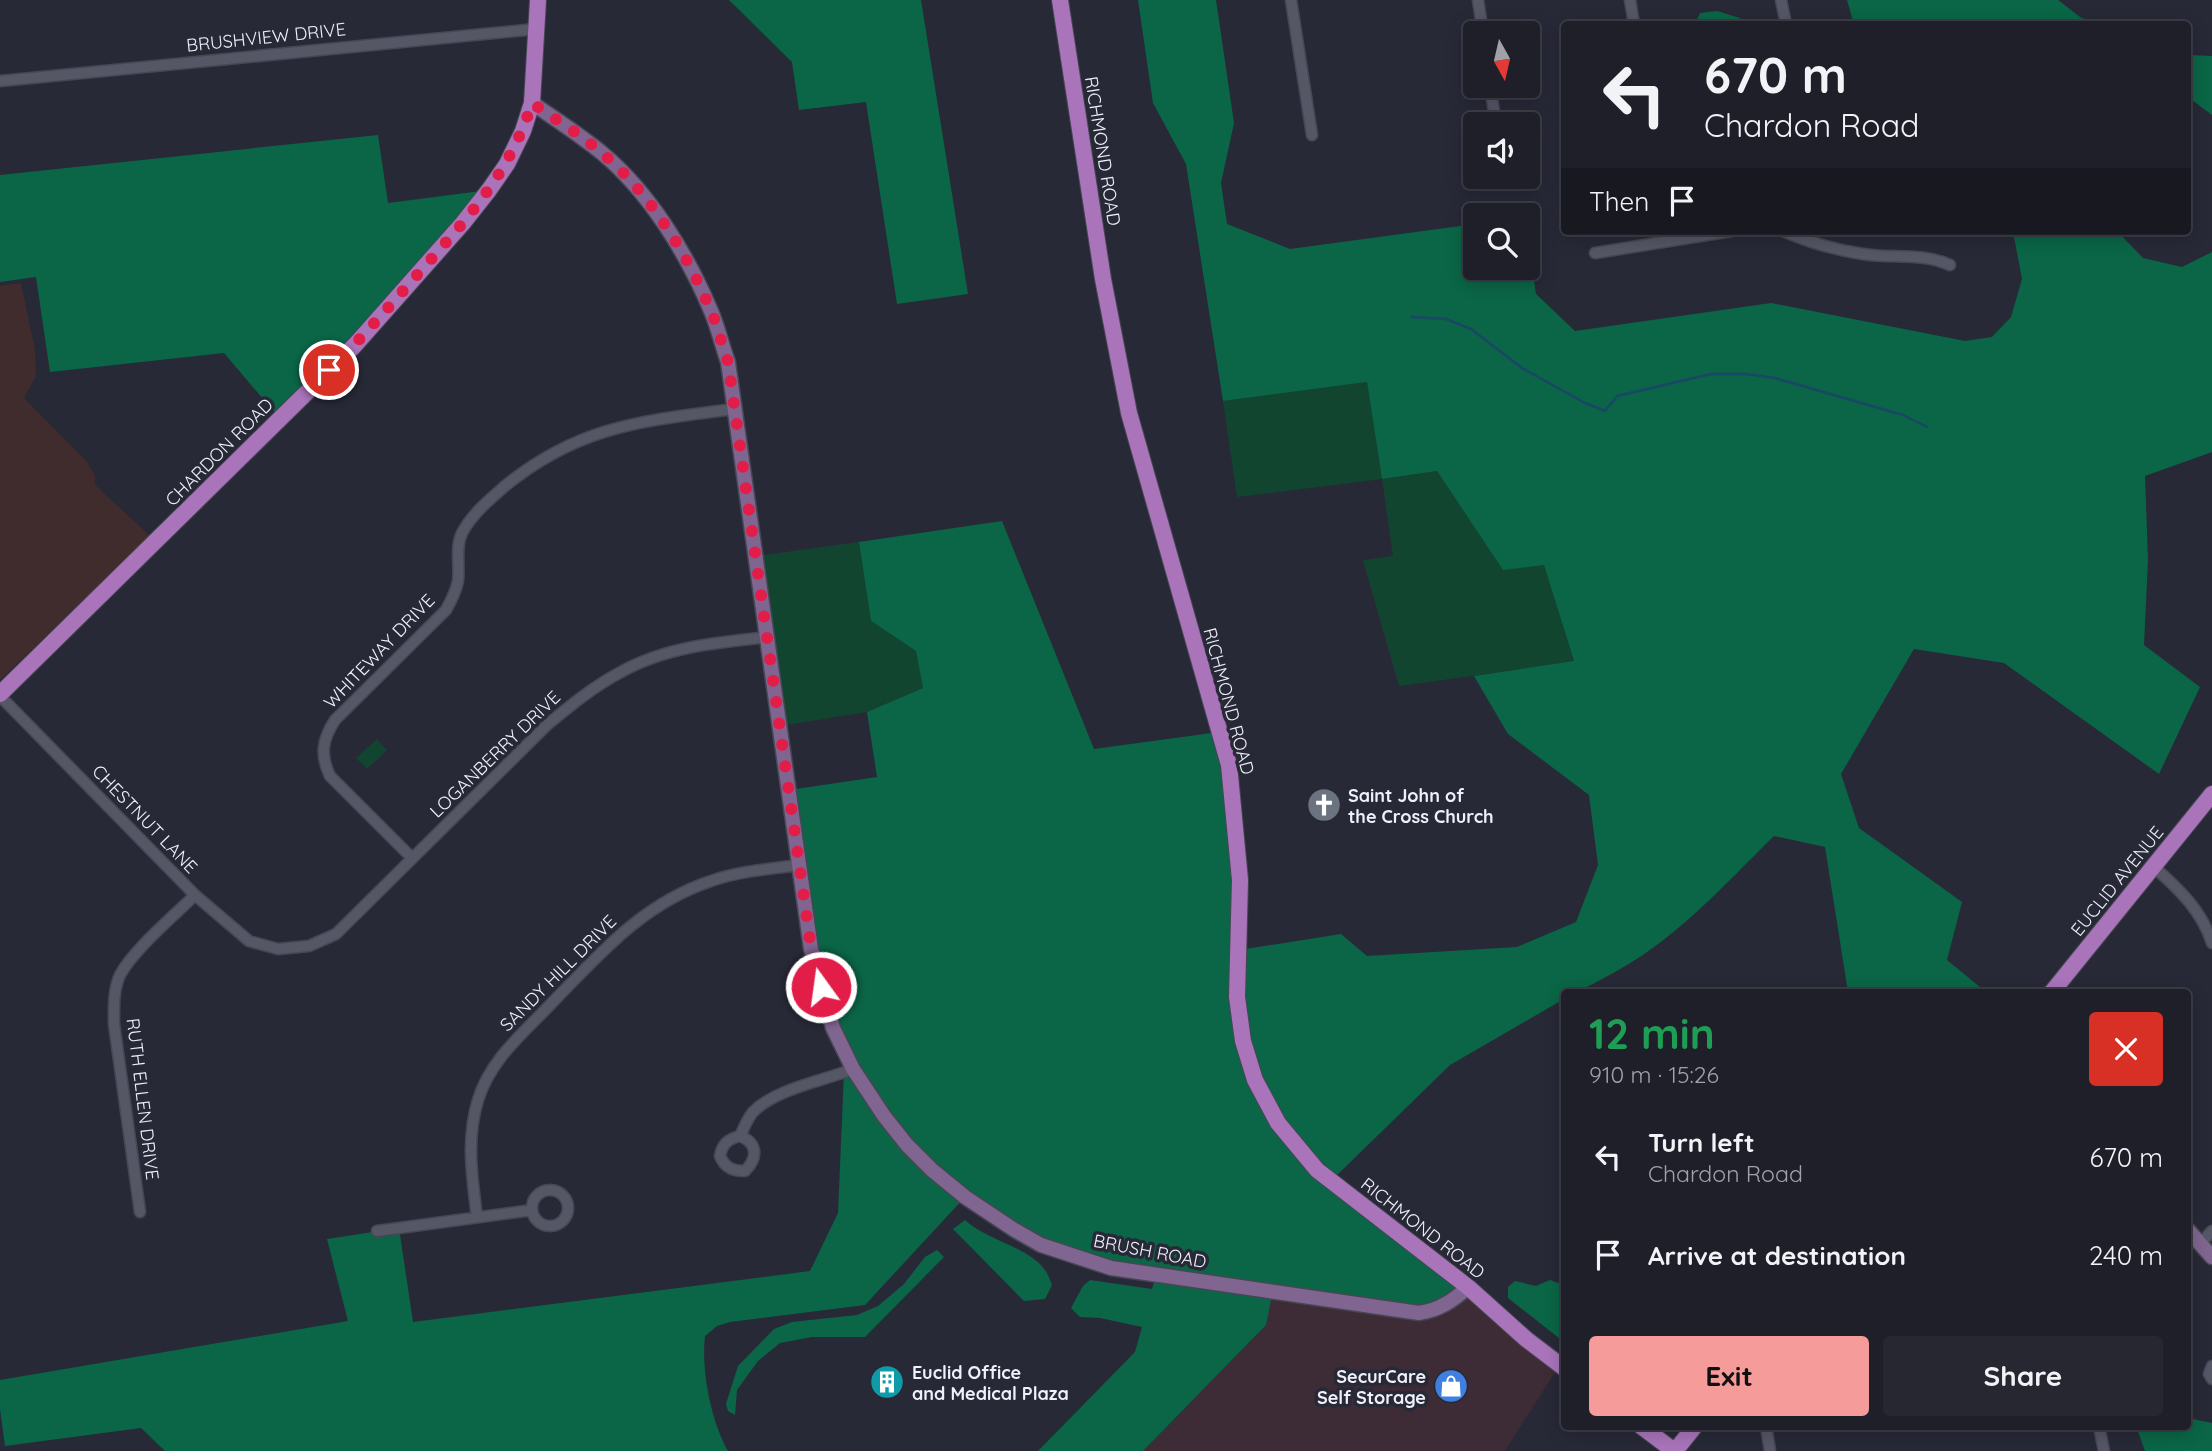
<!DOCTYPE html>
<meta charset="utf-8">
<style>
:root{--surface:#1e1f29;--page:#262731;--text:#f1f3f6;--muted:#a1a2a8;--line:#3c3d46;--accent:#f59b99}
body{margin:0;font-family:Quicksand,sans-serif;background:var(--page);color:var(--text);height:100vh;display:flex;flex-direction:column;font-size:26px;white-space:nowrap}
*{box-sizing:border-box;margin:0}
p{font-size:23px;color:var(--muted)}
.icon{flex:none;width:38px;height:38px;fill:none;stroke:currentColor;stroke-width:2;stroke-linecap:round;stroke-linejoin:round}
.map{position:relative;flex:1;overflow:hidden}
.sheet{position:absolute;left:1561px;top:989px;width:630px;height:441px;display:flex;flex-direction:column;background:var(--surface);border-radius:7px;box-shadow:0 4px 18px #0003,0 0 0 2px var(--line)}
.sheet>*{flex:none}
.hud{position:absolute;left:1561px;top:21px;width:630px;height:214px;border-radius:7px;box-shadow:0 4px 18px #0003,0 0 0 2px var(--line);background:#1e1f29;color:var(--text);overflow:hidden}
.needle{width:46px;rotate:172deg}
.buttons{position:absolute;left:1463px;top:21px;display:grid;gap:14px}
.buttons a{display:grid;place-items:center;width:77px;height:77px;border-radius:7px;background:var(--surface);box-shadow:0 4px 18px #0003,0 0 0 2px var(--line);font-size:35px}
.pin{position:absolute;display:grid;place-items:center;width:60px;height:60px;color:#fff;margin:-30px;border:4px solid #fff;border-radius:50%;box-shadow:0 2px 7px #0007}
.me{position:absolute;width:77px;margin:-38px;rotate:346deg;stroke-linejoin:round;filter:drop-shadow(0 0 5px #0008)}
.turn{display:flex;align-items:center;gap:24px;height:147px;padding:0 28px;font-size:32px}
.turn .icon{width:91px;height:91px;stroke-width:2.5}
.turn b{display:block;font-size:49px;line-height:60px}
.then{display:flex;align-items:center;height:66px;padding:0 28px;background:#0003;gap:14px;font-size:26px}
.round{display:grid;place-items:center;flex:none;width:74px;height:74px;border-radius:7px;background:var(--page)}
.head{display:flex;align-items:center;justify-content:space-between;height:119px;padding:0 28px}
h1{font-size:42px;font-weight:800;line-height:52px;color:#1e9e55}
.cta{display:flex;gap:14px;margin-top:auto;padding:14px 28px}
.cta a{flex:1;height:80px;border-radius:7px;background:var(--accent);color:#111;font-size:28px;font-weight:800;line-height:80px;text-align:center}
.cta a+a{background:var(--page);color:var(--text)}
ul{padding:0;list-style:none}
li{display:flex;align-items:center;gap:21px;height:98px;padding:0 28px}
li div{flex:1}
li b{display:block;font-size:26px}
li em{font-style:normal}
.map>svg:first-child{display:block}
</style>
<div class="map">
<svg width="2212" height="1451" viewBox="0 0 2212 1451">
<rect width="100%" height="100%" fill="#282937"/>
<!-- industrial -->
<path fill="#3d2c35" d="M 1468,1287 L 1560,1364 L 1505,1451 L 1143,1451 L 1266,1325 L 1272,1291 Z"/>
<!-- medical -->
<path fill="#402c2c" d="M 21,283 L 35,350 L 36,376 L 24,398 L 87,462 L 95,476 L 95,485 L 150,536 L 0,680 L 0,286 Z"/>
<!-- green -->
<path fill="#124530" d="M 1367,382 L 1382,479 L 1437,471 L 1503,569 L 1544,564 L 1574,662 L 1399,686 L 1363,560 L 1393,556 L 1382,479 L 1237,497 L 1223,401 Z
M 859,542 L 871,621 L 916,651 L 923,688 L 867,712 L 780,726 L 756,556 Z
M 377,739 L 387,750 L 367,769 L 356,758 Z"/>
<!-- forest -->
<path fill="#0a6646" d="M 729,0 L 921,0 L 968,294 L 897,304 L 866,102 L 799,110 L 792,62 Z
M 1138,0 L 1216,0 L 1234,123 L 1221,183 L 1227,224 L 1290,249 L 1475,224 L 1475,268 L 1528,268 L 1528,242 L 1536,294 L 1575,331 L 1771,303 L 1965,341 L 1992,337 L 2011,317 L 2022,279 L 2014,237 L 2009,231 L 2117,231 L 2143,258 L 2182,267 L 2212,252 L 2212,452 L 2145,476 L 2148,560 L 2144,645 L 2200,687 L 2159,774 L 2004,663 L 1914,649 L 1841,774 L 1859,828 L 1962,902 L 1947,960 L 1986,992 L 1848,992 L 1825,847 L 1774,836 C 1719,890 1674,942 1604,978 C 1591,985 1580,992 1564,992 L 1564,999 L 1450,1065 L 1332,1180 L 1468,1287 L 1432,1311 L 1273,1291 L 1266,1325 L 1143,1451 L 1038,1451 L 1135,1352 L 1142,1327 L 1100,1318 L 1080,1317 L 1071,1308 L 1083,1286 L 1090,1280 L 1152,1289 L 1156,1275 L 1041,1245 L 965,1197 L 865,1305 L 730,1322 L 717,1326 L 705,1336 C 701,1370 711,1421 728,1451 L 165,1451 L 141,1428 L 5,1446 L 0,1409 L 0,1380 L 348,1321 L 327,1239 L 399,1228 L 413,1322 L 810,1271 L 838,1213 L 844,1072 L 853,1068 L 822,994 L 789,790 L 877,777 L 867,712 L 923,688 L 916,651 L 871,621 L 859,542 L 1002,521 L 1094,749 L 1219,732 L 1239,950 L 1341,934 L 1367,956 L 1517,947 L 1576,922 L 1598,865 L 1589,795 L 1508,734 L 1474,676 L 1574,661 L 1544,565 L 1503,570 L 1437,471 L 1382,479 L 1367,382 L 1223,401 L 1186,164 L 1153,103 Z
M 1847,0 L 2058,0 L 2080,17 L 2096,24 L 2061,24 L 2051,20 L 2022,24 L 1854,24 Z
M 1717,11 L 1740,18 L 1742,24 L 1695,24 L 1700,13 Z
M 2188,55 L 2212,56 L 2212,115 L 2188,97 Z
M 378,135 L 388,203 L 489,190 L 280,419 L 224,353 L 50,372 L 36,277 L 0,282 L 0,175 Z
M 965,1220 C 986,1240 1029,1247 1045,1270 C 1048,1274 1050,1280 1052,1285 L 1045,1299 L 1024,1301 L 953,1229 Z
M 937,1250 L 944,1257 L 865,1337 L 812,1337 L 780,1343 L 758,1361 L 737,1390 L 735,1415 L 728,1411 L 726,1404 L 738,1366 L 774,1329 L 792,1322 L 857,1315 L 878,1306 L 904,1284 L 925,1257 Z
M 1550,1280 L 1564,1285 L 1564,1342 L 1508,1298 L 1508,1287 L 1515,1281 L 1536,1286 Z
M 2188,1418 L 2212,1423 L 2212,1451 L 2145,1451 L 2136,1426 L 2188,1426 Z"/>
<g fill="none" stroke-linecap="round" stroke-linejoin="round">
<!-- stream -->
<path stroke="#1b4665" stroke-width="2.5" d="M 1412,317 L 1446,319 L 1471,329 L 1522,368 L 1585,403 L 1605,411 L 1617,396 L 1711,374 L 1747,374 L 1775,378 L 1903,415 L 1927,427"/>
<!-- street casing -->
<g stroke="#464753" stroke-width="13">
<path id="street" d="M 1291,0 L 1312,135
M 1478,0 L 1483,33
M 1630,0 L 1634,24
M 1781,0 L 1786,24
M 0,81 L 536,29
M 1490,86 L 1496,124
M 1783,231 C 1808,242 1836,250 1863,254 C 1892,259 1922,252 1950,265
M 1595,253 L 1732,231
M 0,696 L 195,895 L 249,941 L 278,949 L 309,946 L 336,934 L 547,725 C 570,706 594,686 621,672 C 665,647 719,642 768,637
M 412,858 L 330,776 C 320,755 322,740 335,720 L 446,610 C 451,601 456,592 458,581 C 460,566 455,547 462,533 C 472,514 489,500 505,486 C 580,425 643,421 734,409
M 2154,867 C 2179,889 2202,911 2212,943
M 740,1136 C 758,1143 758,1158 745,1171 C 733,1171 725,1168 720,1156 C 722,1144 728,1139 740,1136 C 744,1128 747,1119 753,1112 C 775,1089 823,1081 853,1069
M532 1208a18 18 0 1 1 36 0a18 18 0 1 1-36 0Z
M 140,1212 L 114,1024 C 114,1008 113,990 120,975 C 134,949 174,916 195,895
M 477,1217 C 472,1177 466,1139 478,1100 C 490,1061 520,1036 548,1007 C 597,957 641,904 711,881 C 739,871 770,869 800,865
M 377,1231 L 532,1210
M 2200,1244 L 2212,1231
M 2212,1366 L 2209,1374 L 2212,1379
M 1766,1426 L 1770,1451
M 2099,1426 L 2104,1451"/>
</g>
<!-- secondary casing -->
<g stroke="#464753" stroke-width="17">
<path id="secondary" d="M 532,103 C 555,119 580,135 602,153 C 650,193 687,254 711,311 C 718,327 722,346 728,362 L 811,949 L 833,1028 L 853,1069 L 884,1116 L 907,1145 L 932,1170 L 965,1197 L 1013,1229 L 1041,1245 L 1111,1268 L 1419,1313 C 1439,1310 1453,1301 1468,1287
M 2188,1230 L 2212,1257"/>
</g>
<!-- primary casing -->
<g stroke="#464753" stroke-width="18">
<path id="primary" d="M 1060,0 L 1103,279 L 1129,413 L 1229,765 L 1240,880 L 1237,997 L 1243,1041 L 1255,1080 L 1278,1123 L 1317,1170 L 1468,1287 L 1526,1339 L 1564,1368
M 0,694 L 355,345 L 463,223 L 489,190 L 507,164 L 523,131 L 532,103 L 538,0
M 2052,992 L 2212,794
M 1641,1426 L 1674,1451
M 1675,1451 L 1695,1426"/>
</g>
<!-- street -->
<use href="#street" stroke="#555666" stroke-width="10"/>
<!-- secondary -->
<use href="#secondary" stroke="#7f6590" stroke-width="14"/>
<!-- primary -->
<use href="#primary" stroke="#a974ba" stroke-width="16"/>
</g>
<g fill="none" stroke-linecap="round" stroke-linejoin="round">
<!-- route -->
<path stroke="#e11d48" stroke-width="12" stroke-dasharray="0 21.6" d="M 329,370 C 360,340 388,308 417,275 C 466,220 509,175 532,103 C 555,119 580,134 602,153 C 650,193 687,254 711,311 C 718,327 722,346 728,362 L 811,948 L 821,987"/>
</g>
<!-- icons -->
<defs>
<g id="church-disc" transform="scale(1.75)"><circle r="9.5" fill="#6b7280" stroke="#282937"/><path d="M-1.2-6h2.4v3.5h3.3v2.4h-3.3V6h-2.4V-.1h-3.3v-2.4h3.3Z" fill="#fff"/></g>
<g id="building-disc" transform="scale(1.75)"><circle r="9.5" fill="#0f9aa8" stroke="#282937"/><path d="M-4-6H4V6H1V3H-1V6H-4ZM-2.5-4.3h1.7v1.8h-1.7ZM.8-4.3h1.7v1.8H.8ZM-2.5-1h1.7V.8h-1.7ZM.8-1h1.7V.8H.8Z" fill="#fff"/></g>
<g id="shop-disc" transform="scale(1.75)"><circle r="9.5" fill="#3f7fe0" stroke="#282937"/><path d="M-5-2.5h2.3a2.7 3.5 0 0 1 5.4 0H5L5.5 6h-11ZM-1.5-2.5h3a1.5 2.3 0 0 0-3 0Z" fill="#fff"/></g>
</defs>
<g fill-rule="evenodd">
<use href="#church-disc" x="1324" y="805"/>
<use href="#building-disc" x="887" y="1382"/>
<use href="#shop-disc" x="1451" y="1386"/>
</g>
<g text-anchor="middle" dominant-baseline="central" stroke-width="7" stroke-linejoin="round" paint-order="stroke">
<!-- street labels -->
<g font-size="18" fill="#eff0f9" stroke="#282937">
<text transform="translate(266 37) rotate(-6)">BRUSHVIEW DRIVE</text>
<text transform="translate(1103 151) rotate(81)">RICHMOND ROAD</text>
<text transform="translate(219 452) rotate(-45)">CHARDON ROAD</text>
<text transform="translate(379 651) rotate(-46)">WHITEWAY DRIVE</text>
<text transform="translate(1229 701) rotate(75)">RICHMOND ROAD</text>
<text transform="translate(495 754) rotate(-44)">LOGANBERRY DRIVE</text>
<text transform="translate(145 819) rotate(46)">CHESTNUT LANE</text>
<text transform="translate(2117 881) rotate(-51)">EUCLID AVENUE</text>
<text transform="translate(558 973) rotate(-45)">SANDY HILL DRIVE</text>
<text transform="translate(143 1099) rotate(83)">RUTH ELLEN DRIVE</text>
<text transform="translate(1423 1228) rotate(38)">RICHMOND ROAD</text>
<text transform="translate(1150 1251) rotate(11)">BRUSH ROAD</text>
</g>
<!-- poi labels -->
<g font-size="18" font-weight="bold" fill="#eff0f9" stroke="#282937" text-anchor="start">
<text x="1348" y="795">Saint John of<tspan x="1348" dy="21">the Cross Church</tspan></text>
<text x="912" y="1372">Euclid Office<tspan x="912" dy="21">and Medical Plaza</tspan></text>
<text x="1426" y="1376" text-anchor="end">SecurCare<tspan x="1426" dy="21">Self Storage</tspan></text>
</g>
</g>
</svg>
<div class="buttons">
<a><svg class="needle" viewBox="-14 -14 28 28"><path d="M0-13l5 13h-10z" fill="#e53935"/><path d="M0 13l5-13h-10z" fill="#a1a2a8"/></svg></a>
<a><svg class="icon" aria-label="sound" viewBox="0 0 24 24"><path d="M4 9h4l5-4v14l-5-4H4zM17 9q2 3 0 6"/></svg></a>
<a><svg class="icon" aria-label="search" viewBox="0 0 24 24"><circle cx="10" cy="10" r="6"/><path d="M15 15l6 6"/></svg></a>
</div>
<div class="pin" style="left:329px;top:370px;background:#d93025"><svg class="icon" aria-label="arrive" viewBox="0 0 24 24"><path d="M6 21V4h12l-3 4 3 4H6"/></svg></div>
<svg class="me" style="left:821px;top:987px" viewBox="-20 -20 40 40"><circle r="17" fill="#e11d48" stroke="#fff" stroke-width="3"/><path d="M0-11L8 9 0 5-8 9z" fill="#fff"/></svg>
<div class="hud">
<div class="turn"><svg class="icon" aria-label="left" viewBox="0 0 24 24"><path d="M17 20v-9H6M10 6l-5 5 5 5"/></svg><div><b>670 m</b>Chardon Road</div></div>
<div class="then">Then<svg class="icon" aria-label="arrive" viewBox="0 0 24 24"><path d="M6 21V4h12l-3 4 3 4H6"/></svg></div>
</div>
<section class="sheet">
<div class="head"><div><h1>12 min</h1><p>910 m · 15:26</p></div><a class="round" style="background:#d93025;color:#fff"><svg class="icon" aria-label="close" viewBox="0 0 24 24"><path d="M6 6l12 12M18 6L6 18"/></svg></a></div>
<ul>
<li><svg class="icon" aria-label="left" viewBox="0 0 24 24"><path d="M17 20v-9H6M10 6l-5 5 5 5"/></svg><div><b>Turn left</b><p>Chardon Road</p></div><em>670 m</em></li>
<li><svg class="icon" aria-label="arrive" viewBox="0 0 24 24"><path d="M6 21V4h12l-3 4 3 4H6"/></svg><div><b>Arrive at destination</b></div><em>240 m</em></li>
</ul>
<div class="cta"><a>Exit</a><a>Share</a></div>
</section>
</div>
